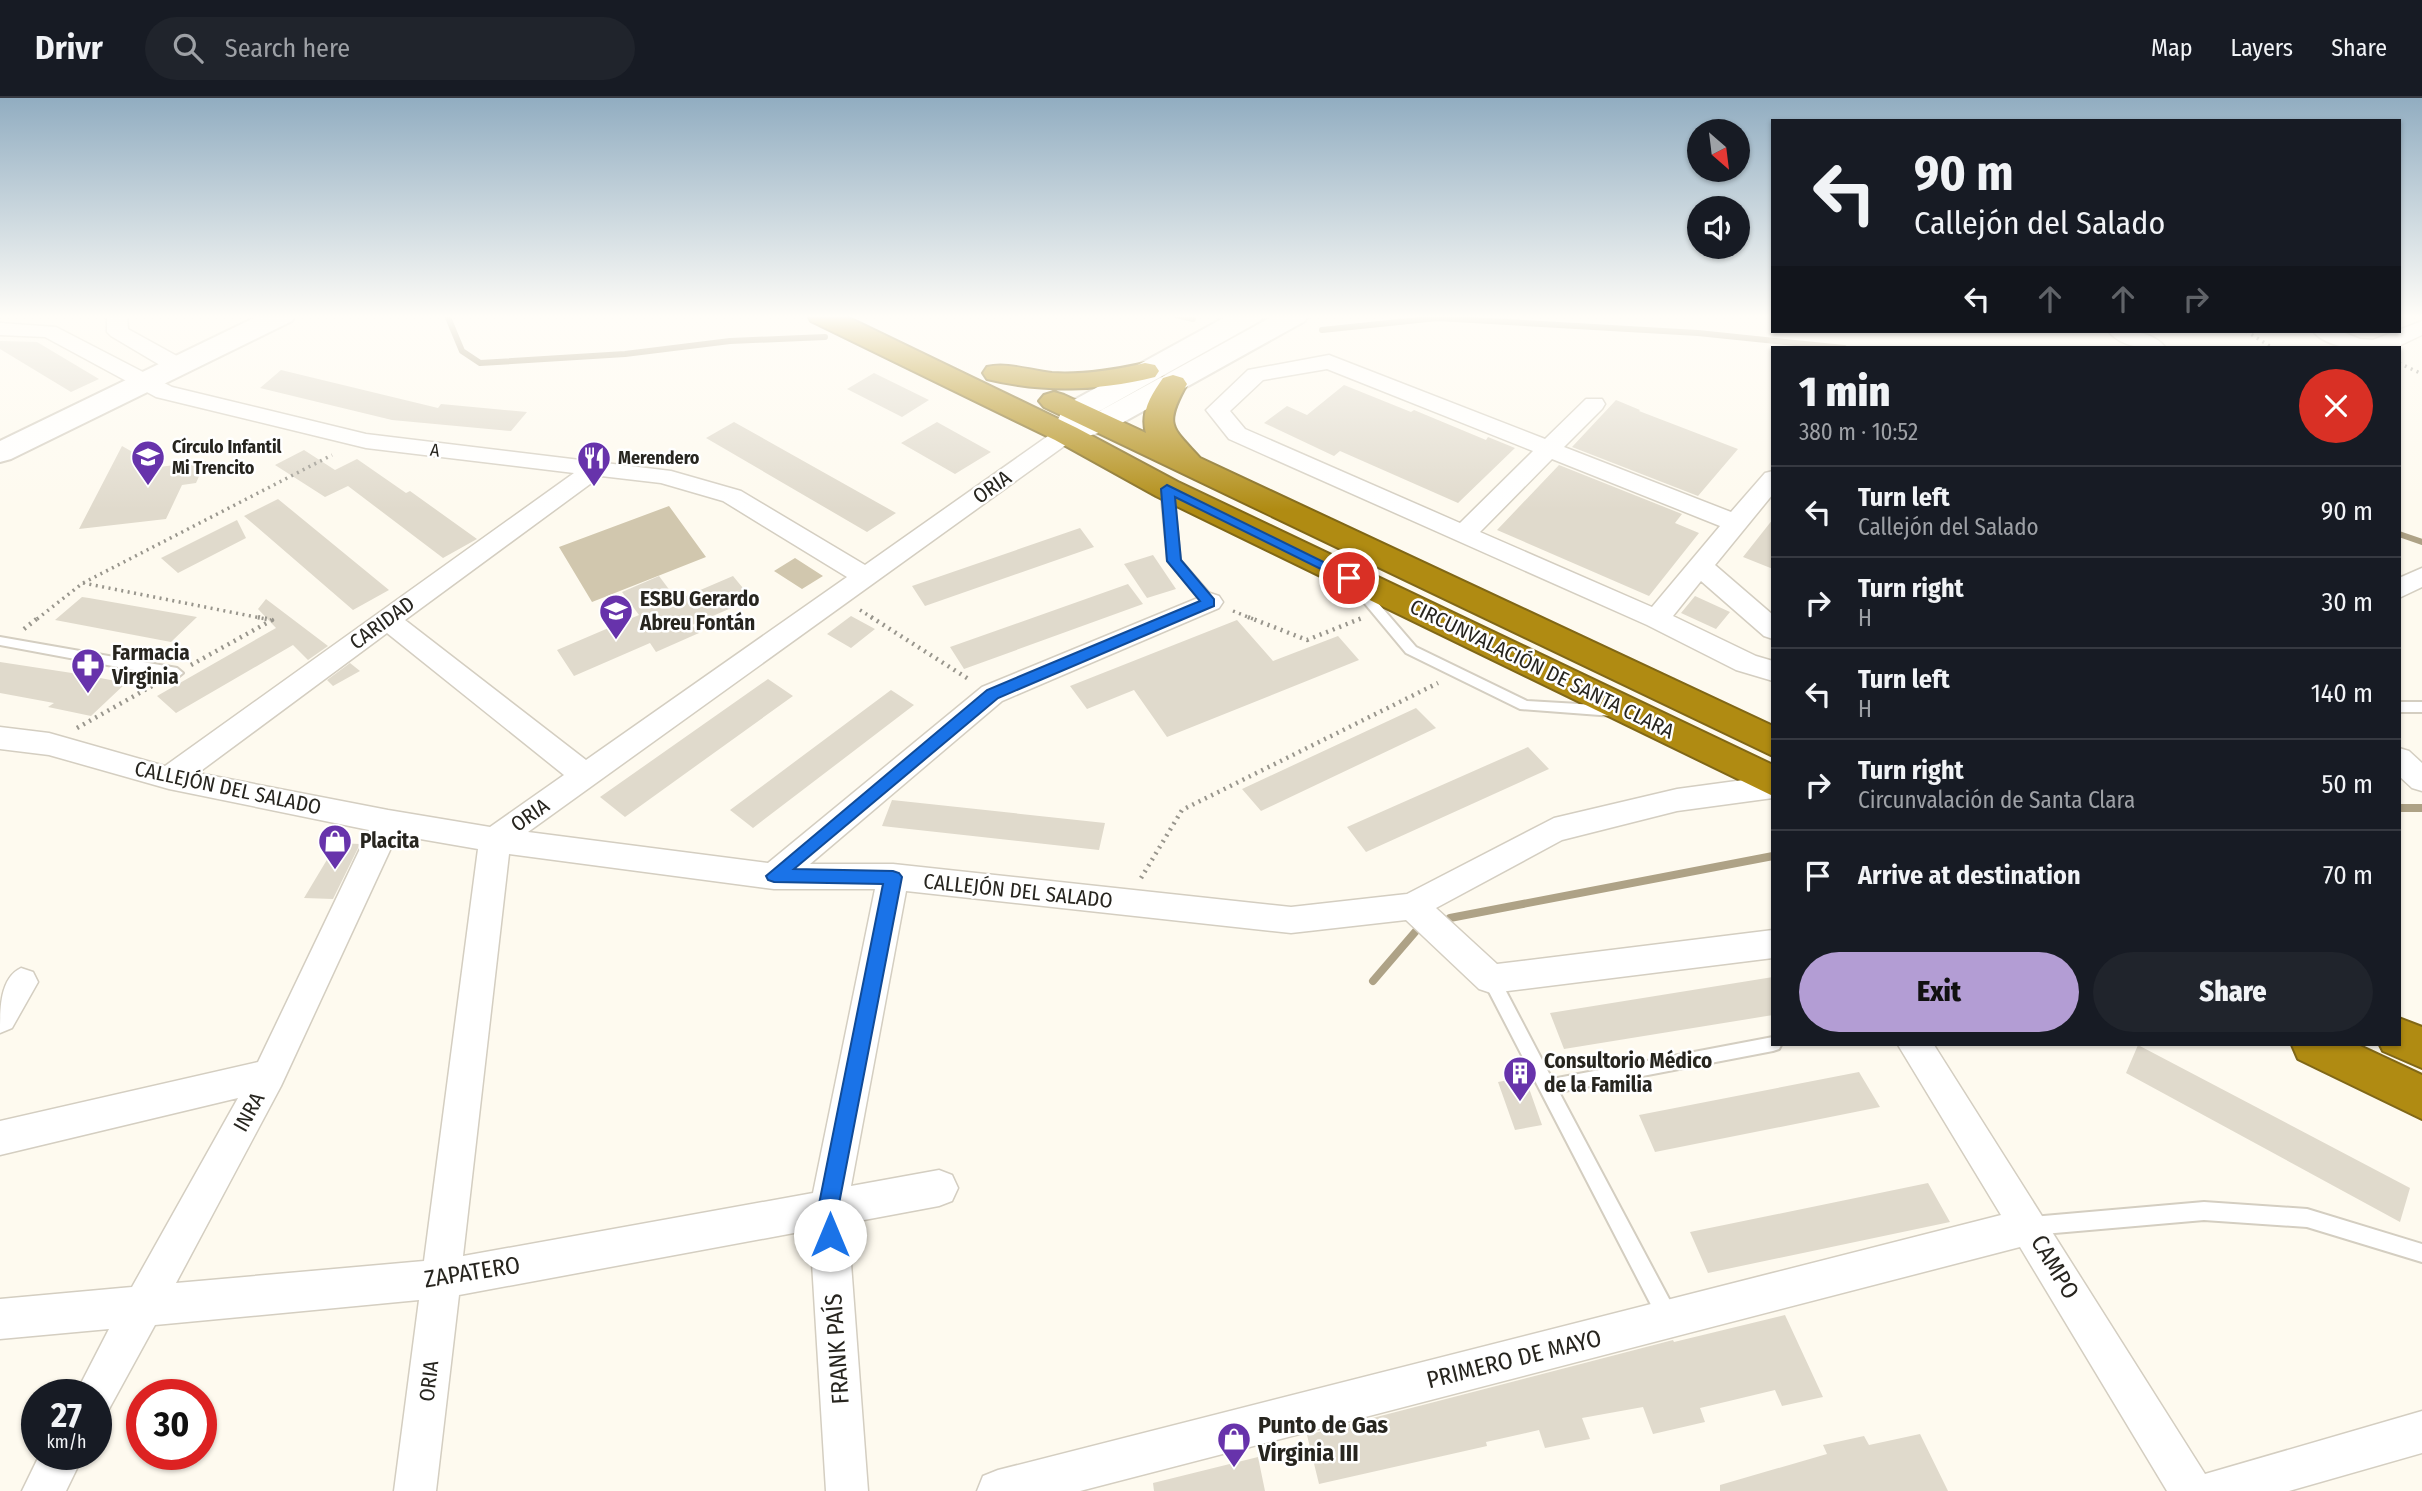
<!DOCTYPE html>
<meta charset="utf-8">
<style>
:root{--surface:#171b24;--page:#20242c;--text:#f1f3f6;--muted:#9ea1a6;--line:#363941;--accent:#b39dd4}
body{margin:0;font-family:"Fira Sans Condensed",sans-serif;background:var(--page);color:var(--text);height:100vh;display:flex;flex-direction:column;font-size:26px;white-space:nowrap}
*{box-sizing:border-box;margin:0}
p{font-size:23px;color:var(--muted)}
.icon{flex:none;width:38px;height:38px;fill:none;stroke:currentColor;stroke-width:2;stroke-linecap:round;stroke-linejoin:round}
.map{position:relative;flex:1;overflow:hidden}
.details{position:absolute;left:1771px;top:248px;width:630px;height:700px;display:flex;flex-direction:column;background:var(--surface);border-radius:0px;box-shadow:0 2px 5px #0004}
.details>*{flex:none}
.banner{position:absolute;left:1771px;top:21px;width:630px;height:214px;border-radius:0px;box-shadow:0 2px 5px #0004;background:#171b24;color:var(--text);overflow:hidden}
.needle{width:46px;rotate:152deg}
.controls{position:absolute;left:1687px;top:21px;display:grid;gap:14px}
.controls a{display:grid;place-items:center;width:63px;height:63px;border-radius:50%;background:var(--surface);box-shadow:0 2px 5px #0004;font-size:35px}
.speed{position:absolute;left:21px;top:1281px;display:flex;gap:14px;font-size:35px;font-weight:700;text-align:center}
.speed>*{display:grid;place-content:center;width:91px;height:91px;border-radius:50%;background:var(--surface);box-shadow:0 2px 5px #0004;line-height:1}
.speed small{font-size:18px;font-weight:400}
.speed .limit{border:10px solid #d22;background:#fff;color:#111}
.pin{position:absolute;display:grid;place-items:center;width:60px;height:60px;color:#fff;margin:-30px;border:4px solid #fff;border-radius:50%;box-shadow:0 2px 7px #0007}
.me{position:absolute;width:77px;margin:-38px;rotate:0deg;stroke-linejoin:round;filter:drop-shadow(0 0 5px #0008)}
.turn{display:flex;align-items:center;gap:24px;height:147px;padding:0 28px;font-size:32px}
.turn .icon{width:91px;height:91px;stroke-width:2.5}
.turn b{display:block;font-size:49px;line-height:60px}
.lanes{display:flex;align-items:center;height:66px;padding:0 28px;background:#0003;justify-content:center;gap:35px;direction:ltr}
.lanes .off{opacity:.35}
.round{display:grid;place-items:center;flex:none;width:74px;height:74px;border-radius:37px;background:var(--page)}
.summary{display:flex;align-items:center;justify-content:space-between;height:119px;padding:0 28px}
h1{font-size:42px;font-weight:800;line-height:52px}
.action{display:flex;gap:14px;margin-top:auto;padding:14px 28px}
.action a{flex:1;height:80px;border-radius:42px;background:var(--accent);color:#111;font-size:28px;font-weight:800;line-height:80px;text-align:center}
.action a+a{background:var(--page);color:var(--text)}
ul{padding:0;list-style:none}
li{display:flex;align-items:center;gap:21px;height:91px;padding:0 28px;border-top:2px solid var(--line)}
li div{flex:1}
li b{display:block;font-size:26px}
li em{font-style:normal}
header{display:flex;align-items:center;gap:42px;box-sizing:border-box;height:98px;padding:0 35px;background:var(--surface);border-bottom:2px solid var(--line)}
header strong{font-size:33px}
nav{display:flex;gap:38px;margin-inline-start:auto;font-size:24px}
.search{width:490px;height:63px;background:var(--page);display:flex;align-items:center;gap:18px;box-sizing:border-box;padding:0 24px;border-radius:38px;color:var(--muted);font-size:26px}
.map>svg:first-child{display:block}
</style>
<header>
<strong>Drivr</strong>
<div class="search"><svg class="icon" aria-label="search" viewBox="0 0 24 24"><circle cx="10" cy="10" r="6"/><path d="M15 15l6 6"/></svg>Search here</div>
<nav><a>Map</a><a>Layers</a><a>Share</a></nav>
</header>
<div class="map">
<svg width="2422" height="1393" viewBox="0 0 2422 1393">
<rect width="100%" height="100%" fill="#fefaef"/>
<!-- green -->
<path fill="#d1c7ae" d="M 669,408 L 706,459 L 592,504 L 559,449 Z
M 795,460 L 823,478 L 802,491 L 774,473 Z"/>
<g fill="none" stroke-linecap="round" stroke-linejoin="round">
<!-- stream-far1 -->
<path stroke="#aea286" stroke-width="6" d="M 447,217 L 462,253 L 480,265 L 625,256 L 730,243 L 825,239
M 1176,217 L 1193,221
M 1322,232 L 1437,220 L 1698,235 L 1844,250
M 2399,436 L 2422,444"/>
<!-- stream -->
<path stroke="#aea286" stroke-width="8" d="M 2399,710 L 2422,710
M 1450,820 L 1773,758
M 1373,883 L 1416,833"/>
</g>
<!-- building -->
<path fill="#e0dacc" d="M 0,243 L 37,244 L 99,281 L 71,294 L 0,251 Z
M 281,272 L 438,310 L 441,306 L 527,314 L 511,333 L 392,322 L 260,290 Z
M 874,275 L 929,302 L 902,319 L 847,291 Z
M 1344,287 L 1411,314 L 1414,312 L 1486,342 L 1488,339 L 1515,350 L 1458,405 L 1340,353 L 1334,358 L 1264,325 L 1287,308 L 1307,317 Z
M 1616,302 L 1640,312 L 1639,313 L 1738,351 L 1698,398 L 1572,349 Z
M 734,324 L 896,415 L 867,434 L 706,340 Z
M 937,324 L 991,354 L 955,376 L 901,345 Z
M 122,348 L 159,369 L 206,363 L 196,385 L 182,387 L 166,421 L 79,431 Z
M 304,352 L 335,372 L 357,361 L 406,395 L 410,393 L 477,441 L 443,460 L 348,388 L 325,399 L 275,367 Z
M 1559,367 L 1682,416 L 1675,425 L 1699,435 L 1649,498 L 1497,432 Z
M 278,401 L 389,492 L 353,512 L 244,418 Z
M 1773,421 L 1773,471 L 1743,459 Z
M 237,422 L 246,440 L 178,475 L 161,460 Z
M 1080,430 L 1094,449 L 925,508 L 912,488 Z
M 1153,457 L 1176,491 L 1147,500 L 1124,466 Z
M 659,478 L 677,502 L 733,478 L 752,501 L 692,527 L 699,535 L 656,554 L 650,545 L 574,578 L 557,552 L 639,517 L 622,494 Z
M 1128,486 L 1143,506 L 964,571 L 950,549 Z
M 1695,498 L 1730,514 L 1716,531 L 1681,515 Z
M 82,499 L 89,500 L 197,519 L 171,544 L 55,522 Z
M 266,501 L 328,548 L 308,562 L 293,547 L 176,615 L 157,598 L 276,530 L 258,511 Z
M 851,518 L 875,531 L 851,550 L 827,536 Z
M 1237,522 L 1273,563 L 1338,538 L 1359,562 L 1167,639 L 1134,592 L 1087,611 L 1070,588 Z
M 0,564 L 85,577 L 126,585 L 91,618 L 48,609 L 54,605 L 0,595 Z
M 350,565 L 360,573 L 333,588 L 327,582 Z
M 768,581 L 793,598 L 625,719 L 600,699 Z
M 891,592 L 914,607 L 753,730 L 730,712 Z
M 1416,610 L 1436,630 L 1261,713 L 1242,691 Z
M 1528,649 L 1549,671 L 1366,754 L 1347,729 Z
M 892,702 L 1105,725 L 1099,752 L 882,728 Z
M 337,745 L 360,746 L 333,801 L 304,800 Z
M 1773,879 L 1773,917 L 1564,951 L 1550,915 Z
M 2138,947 L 2410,1090 L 2400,1124 L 2126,975 Z
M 1859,974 L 1880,1009 L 1655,1054 L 1639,1017 Z
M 1525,979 L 1542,1027 L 1515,1032 L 1498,984 Z
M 1928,1085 L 1950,1124 L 1708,1175 L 1690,1134 Z
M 1785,1217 L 1823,1299 L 1782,1308 L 1775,1292 L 1700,1310 L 1705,1324 L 1653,1336 L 1643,1309 L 1582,1320 L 1590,1341 L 1545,1350 L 1539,1332 L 1486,1344 L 1487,1348 L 1319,1386 L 1307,1337 L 1673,1242 L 1674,1244 Z
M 1920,1336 L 1948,1393 L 1720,1393 L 1720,1387 L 1827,1356 L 1823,1347 L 1864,1338 L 1869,1347 Z
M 1258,1359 L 1265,1393 L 1154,1393 L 1153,1385 Z"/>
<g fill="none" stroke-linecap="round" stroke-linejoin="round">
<!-- lane casing -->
<g stroke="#d4cec1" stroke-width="4">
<path id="lane" d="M 1167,387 L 1173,391 L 1180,462 L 1214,501 L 1216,504 L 1214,507 L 1206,507 L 1168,463 L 1161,391 Z
M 1355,482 L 1359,483 L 1416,549 L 1527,603 L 1613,608 L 1620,613 L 1613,618 L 1520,611 L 1406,555 L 1351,489 L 1349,486 Z
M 0,539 L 177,570 L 183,575 L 177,580 L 0,547 Z
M 2399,604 L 2422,604 L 2422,614 L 2399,614 Z
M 1491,874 L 1497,876 L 1552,981 L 1773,939 L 1773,947 L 1781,947 L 1779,951 L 1773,953 L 1559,994 L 1676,1214 L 1678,1221 L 1676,1228 L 1669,1230 L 1662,1228 L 1485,886 L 1483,881 L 1485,876 Z
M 2204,1104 L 2307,1111 L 2422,1146 L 2422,1164 L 2307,1129 L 2204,1122 L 2031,1137 L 2025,1134 L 2022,1128 L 2025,1122 L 2031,1119 Z"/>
</g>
<!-- street casing -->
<g stroke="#d4cec1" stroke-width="3">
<path id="street" d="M 107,217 L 127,217 L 128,231 L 186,263 L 189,268 L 186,273 L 170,273 L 111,238 L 107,234 Z
M 2422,223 L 2422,237 C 2412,241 2402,248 2391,250 C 2371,255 2326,251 2313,233 L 2340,233 L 2360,241 L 2373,242 Z
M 0,225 L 56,229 L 172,289 L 366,336 L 671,373 L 741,393 L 865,467 L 1058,331 L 1074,331 L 1078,336 L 1074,341 L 528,734 L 768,765 L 982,589 L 1210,495 L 1219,498 L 1223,504 L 1219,510 L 1002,603 L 810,766 L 893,766 L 1291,809 L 1407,796 L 1554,720 L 1677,691 L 1773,678 L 1773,700 L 1677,713 L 1562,742 L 1436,810 L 1497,866 L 1773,832 L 1773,860 L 1491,895 L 1479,891 L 1406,822 L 1291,835 L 906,793 L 851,1088 L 939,1072 L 952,1077 L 958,1090 L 952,1103 L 939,1108 L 848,1125 L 868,1393 L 826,1393 L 810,1132 L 459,1197 L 436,1393 L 394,1393 L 419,1202 L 155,1227 L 109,1311 L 96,1317 L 96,1297 L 75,1297 L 109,1231 L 0,1241 L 0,1201 L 132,1189 L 238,1000 L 0,1057 L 0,1023 L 258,964 L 369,732 L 169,691 L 49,657 L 0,651 L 0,629 L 49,635 L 165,668 L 574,375 L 366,350 L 156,299 L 45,239 L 0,237 ZM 601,378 L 661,385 L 723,403 L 847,479 L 586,662 L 405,522 ZM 387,535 L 564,677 L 490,729 L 388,712 L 198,675 ZM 397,737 L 478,751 L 424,1163 L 176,1185 L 281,988 ZM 509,756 L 774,791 L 875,791 L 813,1095 L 463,1158 Z
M 2108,233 C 2128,232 2153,233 2166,250 C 2146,251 2122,250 2108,233 Z
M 1329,257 L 1545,341 L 1586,301 L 1602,301 L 1605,306 L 1602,311 L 1564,349 L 1731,414 L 1765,375 L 1773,373 L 1773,396 L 1715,467 L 1773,517 L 1773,541 L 1764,538 L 1701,483 L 1673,518 L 1756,558 L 1773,563 L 1773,583 L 1736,572 L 1647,527 L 1229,341 L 1206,312 L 1248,272 ZM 1327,271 L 1533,353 L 1460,425 L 1245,331 L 1230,313 L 1263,282 ZM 1552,361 L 1720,428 L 1652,509 L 1480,434 Z
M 2422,470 L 2422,489 L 2399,500 L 2399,480 Z
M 2399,650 L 2409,653 L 2422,665 L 2422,693 L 2412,690 L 2399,678 Z
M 21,870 L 33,874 L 38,884 L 12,930 L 0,935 C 0,910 0,880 21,870 Z
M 1898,947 L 1934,947 L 2205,1376 L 2422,1313 L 2422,1355 L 2289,1393 L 2167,1393 L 2020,1149 L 1080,1393 L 977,1393 L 983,1378 L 998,1372 L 2001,1117 Z
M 40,1356 L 84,1356 L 66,1393 L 22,1393 Z"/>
</g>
<!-- secondary casing -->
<g stroke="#d4cec1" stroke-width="4">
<path id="secondary" d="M 260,217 L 295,217 L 292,223 L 11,361 L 0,364 L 0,343 Z
M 1229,217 L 1263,217 L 1260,223 L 1087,320 L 1275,217 L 1308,217 L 1305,223 L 1111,331 L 1066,345 L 1055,342 L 1051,336 L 1065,307 Z"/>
</g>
<!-- highway casing -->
<g stroke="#806717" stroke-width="4">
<path id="highway" d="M 808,217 L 843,217 L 1077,330 L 1178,384 L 1773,667 L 1773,698 L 1156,398 L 1055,342 L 811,223 Z
M 1145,265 L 1155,267 L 1159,273 L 1155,279 C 1098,293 1045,295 987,281 L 983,275 L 987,269 C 1007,264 1031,273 1052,275 C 1084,277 1114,272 1145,265 Z
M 1173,277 L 1183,280 L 1187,286 C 1163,328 1172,329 1200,360 L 1773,628 L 1773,658 L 1044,309 L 1039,303 L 1044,297 L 1054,294 L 1064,297 L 1146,335 C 1140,315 1151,297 1163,280 Z
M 2399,920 L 2422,929 L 2422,970 L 2383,953 L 2380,947 L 2399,947 Z
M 2292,947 L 2358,947 L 2422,977 L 2422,1021 L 2298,961 Z"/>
</g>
<!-- path-far1 -->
<path stroke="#99968d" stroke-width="3.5" stroke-dasharray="2 4.5" stroke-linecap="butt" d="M 2246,233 L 2271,249 L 2267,250
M 2399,265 L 2422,276
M 83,485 L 266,521
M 860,512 L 874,521
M 1233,513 L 1253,521
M 37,521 L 83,485 L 332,357"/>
<!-- path -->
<path stroke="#99968d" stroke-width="4.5" stroke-dasharray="2 5" stroke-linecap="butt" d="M 871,519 L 970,582
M 1248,519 L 1307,542 L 1362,520
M 24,531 L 39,519
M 191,567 L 272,522 L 257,519
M 77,630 L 152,588
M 1141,780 L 1182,712 L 1438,585"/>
<!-- lane -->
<use href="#lane" fill="#fff" fill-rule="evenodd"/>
<!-- street -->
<use href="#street" fill="#fff" fill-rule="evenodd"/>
<!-- secondary -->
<use href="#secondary" fill="#fff" fill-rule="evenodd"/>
<!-- highway -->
<use href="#highway" fill="#b08b12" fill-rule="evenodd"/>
</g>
<!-- sky -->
<linearGradient id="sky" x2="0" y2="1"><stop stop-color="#91adc1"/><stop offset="0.53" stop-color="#fffdf8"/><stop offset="1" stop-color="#fffdf8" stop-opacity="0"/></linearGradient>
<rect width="2422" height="412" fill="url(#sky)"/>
<!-- route -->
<path fill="#1a73e8" stroke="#114b97" stroke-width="2" d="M 1167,387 L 1356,480 L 1354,483 L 1345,483 L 1175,399 L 1181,462 L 1214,501 L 1214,508 L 998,600 L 794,771 L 893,773 L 899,775 L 902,779 L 838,1111 L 840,1137 L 837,1144 L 830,1147 L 823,1144 L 818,1111 L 883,786 L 774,784 L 768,782 L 766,778 L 987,592 L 1200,503 L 1167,463 L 1161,391 Z"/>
<!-- icons -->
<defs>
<g id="school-pin" transform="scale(1.75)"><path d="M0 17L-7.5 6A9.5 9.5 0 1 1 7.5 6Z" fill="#6733ab" stroke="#fff"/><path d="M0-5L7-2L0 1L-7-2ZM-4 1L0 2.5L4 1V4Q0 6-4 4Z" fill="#fff"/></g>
<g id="restaurant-pin" transform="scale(1.75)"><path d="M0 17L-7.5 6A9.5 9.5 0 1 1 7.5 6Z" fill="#6733ab" stroke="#fff"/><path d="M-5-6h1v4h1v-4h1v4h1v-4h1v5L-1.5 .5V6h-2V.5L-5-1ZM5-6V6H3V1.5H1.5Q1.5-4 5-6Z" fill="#fff"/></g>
<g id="pharmacy-pin" transform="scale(1.75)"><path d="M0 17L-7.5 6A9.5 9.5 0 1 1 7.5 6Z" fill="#6733ab" stroke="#fff"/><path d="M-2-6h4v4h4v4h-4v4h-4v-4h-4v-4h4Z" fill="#fff"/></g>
<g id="shop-pin" transform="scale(1.75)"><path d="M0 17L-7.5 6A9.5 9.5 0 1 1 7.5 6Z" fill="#6733ab" stroke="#fff"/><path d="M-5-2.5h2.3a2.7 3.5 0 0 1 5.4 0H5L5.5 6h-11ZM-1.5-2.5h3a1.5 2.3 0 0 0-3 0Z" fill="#fff"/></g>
<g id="building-pin" transform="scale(1.75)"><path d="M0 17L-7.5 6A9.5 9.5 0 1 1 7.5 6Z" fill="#6733ab" stroke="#fff"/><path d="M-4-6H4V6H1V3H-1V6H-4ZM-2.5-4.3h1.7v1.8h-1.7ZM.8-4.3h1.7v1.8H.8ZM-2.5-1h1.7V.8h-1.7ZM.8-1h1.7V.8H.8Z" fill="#fff"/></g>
</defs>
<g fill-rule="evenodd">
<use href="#school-pin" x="148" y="359"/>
<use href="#restaurant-pin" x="594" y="360"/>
<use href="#school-pin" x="616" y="513"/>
<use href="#pharmacy-pin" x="88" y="567"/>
<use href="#shop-pin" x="335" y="743"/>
<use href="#building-pin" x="1520" y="975"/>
<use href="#shop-pin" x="1234" y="1341"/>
</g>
<g text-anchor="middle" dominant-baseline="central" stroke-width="5" stroke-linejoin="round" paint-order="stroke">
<!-- far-poi labels -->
<g font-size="18" font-weight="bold" fill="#27251f" stroke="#fff" text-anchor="start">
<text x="172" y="349">Círculo Infantil<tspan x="172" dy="21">Mi Trencito</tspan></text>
<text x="618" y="360">Merendero</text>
</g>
<!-- far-street labels -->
<g font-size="18" fill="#27251f" stroke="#fff">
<text transform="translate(435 352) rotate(7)">A</text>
</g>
<!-- street labels -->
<g font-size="21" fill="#27251f" stroke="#fff">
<text transform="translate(992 389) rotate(-35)">ORIA</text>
<text transform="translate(382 525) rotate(-36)">CARIDAD</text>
<text transform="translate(1542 571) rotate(26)">CIRCUNVALACIÓN DE SANTA CLARA</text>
<text transform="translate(228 690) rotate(12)">CALLEJÓN DEL SALADO</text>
<text transform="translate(530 717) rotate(-35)">ORIA</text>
<text transform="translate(1018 793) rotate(6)">CALLEJÓN DEL SALADO</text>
<text transform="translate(249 1014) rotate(-61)">INRA</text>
<text transform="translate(429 1283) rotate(-83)">ORIA</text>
</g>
<!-- poi labels -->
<g font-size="21" font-weight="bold" fill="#27251f" stroke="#fff" text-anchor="start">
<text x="640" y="501">ESBU Gerardo<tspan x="640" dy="24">Abreu Fontán</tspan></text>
<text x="112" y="555">Farmacia<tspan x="112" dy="24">Virginia</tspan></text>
<text x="360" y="743">Placita</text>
<text x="1544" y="963">Consultorio Médico<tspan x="1544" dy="24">de la Familia</tspan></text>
</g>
<!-- near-street labels -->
<g font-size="24" fill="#27251f" stroke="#fff">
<text transform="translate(2055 1169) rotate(59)">CAMPO</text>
<text transform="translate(472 1174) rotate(-9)">ZAPATERO</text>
<text transform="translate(837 1251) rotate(-94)">FRANK PAÍS</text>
<text transform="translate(1514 1261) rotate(-14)">PRIMERO DE MAYO</text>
</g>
<!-- near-poi labels -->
<g font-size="24" font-weight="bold" fill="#27251f" stroke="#fff" text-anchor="start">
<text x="1258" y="1327">Punto de Gas<tspan x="1258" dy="28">Virginia III</tspan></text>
</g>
</g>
</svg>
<div class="controls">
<a><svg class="needle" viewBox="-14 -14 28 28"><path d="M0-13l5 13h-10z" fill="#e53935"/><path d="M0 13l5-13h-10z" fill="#9ea1a6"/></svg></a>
<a><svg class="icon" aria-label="sound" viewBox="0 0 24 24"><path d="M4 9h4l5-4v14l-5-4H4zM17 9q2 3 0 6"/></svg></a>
</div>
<div class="speed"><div>27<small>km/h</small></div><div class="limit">30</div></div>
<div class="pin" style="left:1349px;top:480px;background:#d93025"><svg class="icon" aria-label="arrive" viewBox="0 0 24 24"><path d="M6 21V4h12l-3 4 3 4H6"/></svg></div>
<svg class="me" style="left:830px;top:1137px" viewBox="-20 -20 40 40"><circle r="19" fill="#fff"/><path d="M0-13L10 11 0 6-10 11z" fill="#1a73e8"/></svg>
<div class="banner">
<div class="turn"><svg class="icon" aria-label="left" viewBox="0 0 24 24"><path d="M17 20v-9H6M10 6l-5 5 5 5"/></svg><div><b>90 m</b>Callejón del Salado</div></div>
<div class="lanes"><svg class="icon" aria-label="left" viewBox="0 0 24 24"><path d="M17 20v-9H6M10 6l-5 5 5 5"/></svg><svg class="icon off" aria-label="ahead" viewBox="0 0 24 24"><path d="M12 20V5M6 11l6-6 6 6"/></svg><svg class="icon off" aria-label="ahead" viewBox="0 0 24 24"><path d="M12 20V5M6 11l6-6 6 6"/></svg><svg class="icon off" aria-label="right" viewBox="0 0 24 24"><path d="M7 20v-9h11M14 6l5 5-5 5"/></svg></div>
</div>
<section class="details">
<div class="summary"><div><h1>1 min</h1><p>380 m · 10:52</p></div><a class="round" style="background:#d93025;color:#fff"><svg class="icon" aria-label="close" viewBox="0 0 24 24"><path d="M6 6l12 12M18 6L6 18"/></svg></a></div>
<ul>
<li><svg class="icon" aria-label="left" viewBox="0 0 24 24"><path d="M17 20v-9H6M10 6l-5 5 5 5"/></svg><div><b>Turn left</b><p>Callejón del Salado</p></div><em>90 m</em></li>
<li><svg class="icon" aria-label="right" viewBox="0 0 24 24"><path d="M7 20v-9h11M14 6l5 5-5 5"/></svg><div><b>Turn right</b><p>H</p></div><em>30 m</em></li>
<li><svg class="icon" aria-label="left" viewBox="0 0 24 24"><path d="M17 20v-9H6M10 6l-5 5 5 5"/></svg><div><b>Turn left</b><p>H</p></div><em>140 m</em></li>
<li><svg class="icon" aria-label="right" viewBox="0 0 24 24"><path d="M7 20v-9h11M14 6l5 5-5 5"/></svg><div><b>Turn right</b><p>Circunvalación de Santa Clara</p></div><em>50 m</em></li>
<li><svg class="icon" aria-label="arrive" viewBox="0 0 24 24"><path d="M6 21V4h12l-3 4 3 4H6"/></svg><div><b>Arrive at destination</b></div><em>70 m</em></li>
</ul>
<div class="action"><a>Exit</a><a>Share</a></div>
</section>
</div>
